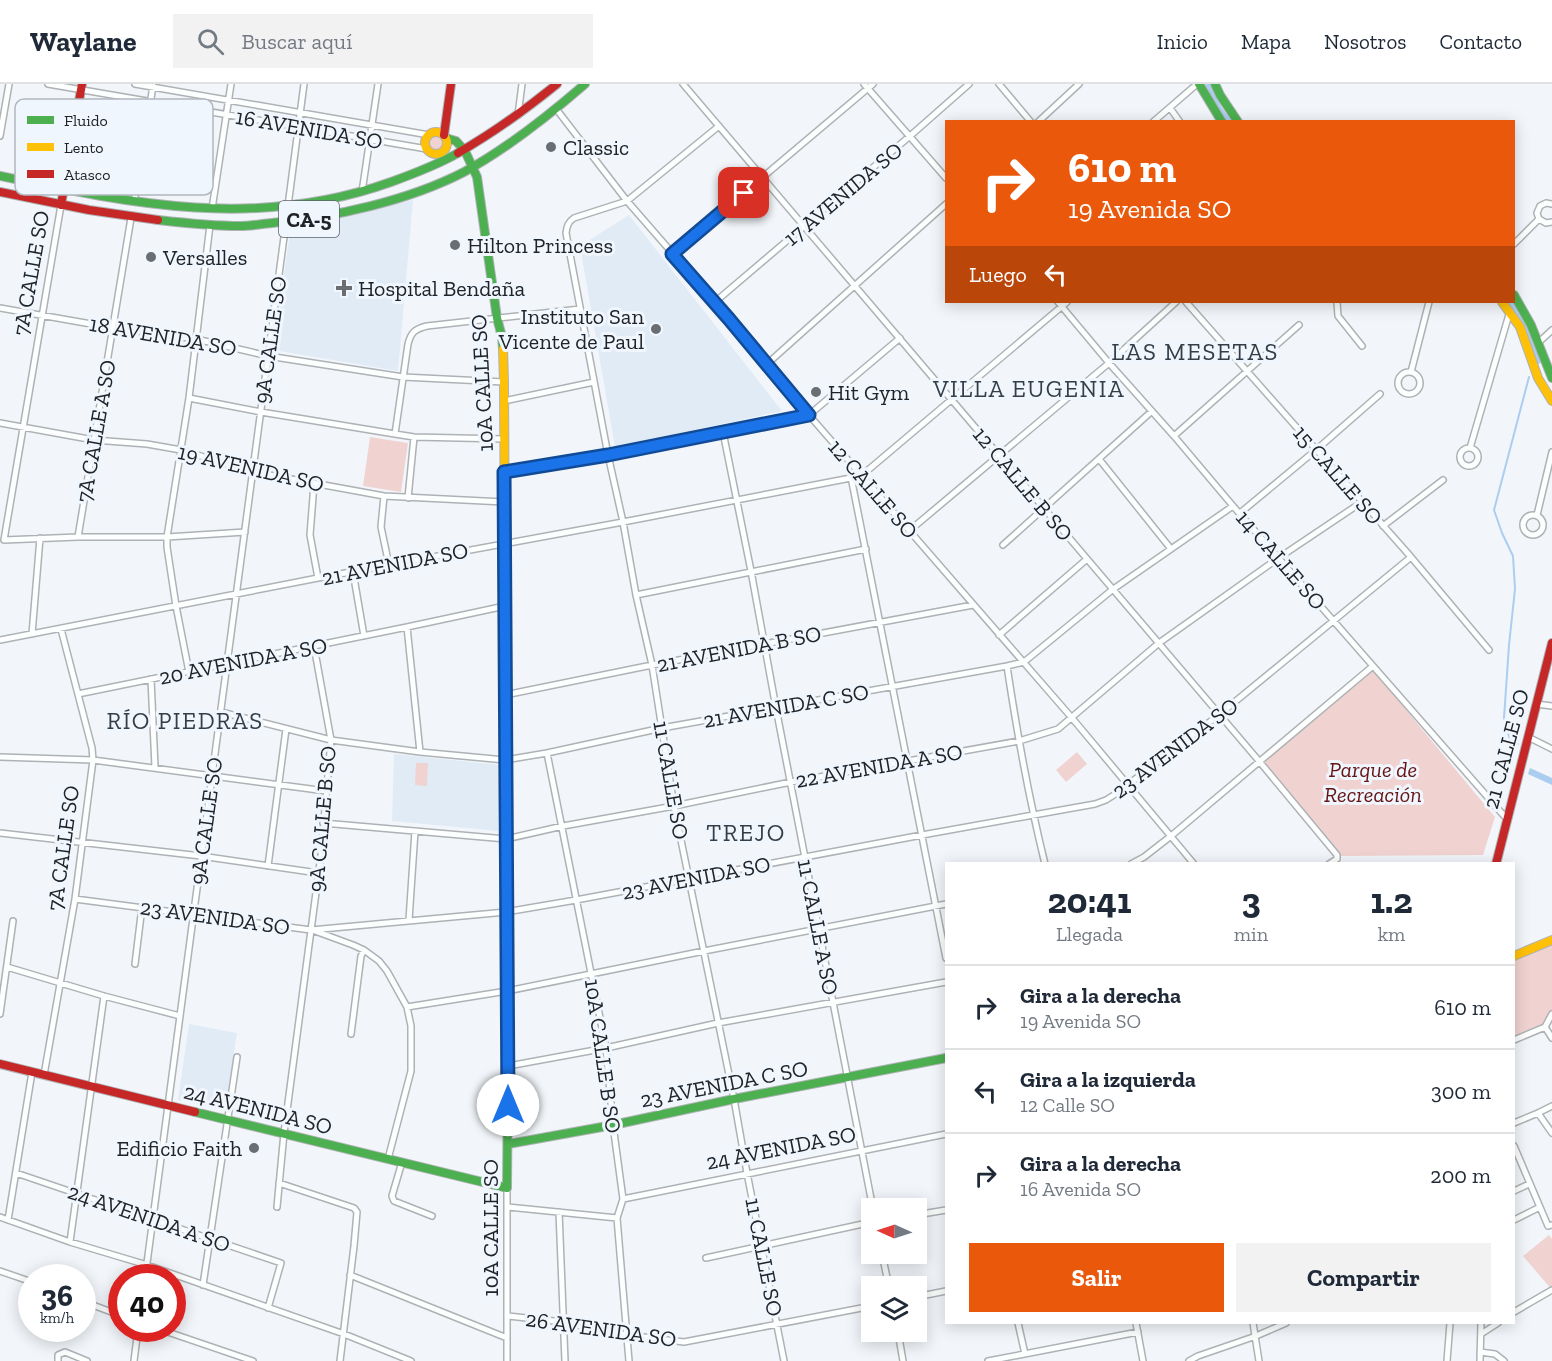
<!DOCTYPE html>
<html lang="es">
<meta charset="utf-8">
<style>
:root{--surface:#fff;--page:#f2f2f3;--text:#1f2937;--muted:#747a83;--line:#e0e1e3;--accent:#ea580c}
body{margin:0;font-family:"Zilla Slab",serif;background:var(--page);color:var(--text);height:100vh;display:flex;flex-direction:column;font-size:22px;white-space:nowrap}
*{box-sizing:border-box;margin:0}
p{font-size:20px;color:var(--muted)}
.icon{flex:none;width:33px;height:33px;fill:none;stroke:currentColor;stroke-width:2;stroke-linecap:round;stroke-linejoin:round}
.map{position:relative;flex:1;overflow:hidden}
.details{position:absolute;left:945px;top:778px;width:570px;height:462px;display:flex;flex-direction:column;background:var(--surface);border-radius:0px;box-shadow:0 3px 15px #0003}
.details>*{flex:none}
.hud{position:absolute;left:945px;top:36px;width:570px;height:183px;border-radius:0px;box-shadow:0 3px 15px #0003;background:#ea580c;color:#fff;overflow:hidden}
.needle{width:39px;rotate:273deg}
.fabs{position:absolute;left:861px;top:1114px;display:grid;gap:12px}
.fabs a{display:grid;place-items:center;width:66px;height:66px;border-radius:0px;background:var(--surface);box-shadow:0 3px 15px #0003;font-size:30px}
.speed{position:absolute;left:18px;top:1180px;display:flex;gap:12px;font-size:30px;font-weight:700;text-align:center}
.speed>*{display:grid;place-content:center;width:78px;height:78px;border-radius:50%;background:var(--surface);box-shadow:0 3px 15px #0003;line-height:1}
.speed small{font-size:15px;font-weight:400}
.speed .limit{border:9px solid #d22;background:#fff;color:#111}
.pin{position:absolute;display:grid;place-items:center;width:51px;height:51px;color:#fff;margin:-26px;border-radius:12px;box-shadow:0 3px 9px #0006}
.me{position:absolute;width:66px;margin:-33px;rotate:0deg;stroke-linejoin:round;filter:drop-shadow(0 0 4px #0008)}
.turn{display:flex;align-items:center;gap:21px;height:126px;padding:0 24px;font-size:27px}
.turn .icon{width:78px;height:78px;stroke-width:2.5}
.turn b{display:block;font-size:42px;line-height:51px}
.then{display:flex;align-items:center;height:57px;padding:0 24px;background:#0003;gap:12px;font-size:22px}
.eta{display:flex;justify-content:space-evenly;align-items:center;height:102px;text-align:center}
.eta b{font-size:36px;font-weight:800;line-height:42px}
.cta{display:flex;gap:12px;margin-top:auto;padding:12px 24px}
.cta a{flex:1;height:69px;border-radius:0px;background:var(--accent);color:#fff;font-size:24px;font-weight:800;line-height:69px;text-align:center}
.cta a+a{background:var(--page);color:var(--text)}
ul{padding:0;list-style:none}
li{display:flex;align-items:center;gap:18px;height:84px;padding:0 24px;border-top:2px solid var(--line)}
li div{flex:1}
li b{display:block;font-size:22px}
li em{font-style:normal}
header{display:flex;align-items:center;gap:36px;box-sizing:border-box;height:84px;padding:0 30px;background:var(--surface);border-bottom:2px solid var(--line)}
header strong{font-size:28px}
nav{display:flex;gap:33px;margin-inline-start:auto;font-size:21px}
.search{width:420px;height:54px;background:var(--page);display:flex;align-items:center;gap:15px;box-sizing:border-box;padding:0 21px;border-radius:0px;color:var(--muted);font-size:22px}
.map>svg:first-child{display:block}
</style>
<header>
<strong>Waylane</strong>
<div class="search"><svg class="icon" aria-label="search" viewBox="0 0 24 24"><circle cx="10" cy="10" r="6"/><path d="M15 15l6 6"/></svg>Buscar aquí</div>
<nav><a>Inicio</a><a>Mapa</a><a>Nosotros</a><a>Contacto</a></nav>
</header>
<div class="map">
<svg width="1552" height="1277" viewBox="0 0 1552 1277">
<rect width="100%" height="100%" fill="#f2f6fa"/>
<!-- built -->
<path fill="#e1ebf6" d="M 413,116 L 398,287 L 273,266 L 291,142 Z
M 629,131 L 782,327 L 615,363 L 580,162 Z
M 394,670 L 500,681 L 498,747 L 392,737 Z
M 189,940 L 237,949 L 225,1026 L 178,1016 Z"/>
<!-- green -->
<path fill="#f0d3d1" d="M429 59a8 8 0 1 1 16 0a8 8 0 1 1-16 0Z
M 370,353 L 408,359 L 401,408 L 363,402 Z
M 1372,585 L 1495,733 L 1483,771 L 1341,772 L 1263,677 Z
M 1077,668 L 1087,680 L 1066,698 L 1056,686 Z
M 416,679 L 428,679 L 427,702 L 415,701 Z
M 1552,856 L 1552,930 L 1545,943 L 1514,956 L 1514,873 Z
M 1549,1151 L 1552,1155 L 1552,1206 L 1523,1172 Z"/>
<!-- water -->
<path fill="#aacdf0" d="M 1205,0 L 1210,0 L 1222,24 L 1232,37 L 1225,37 L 1215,20 Z
M 1506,218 L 1512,218 C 1527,234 1534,258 1542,278 L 1537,281 C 1529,259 1522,235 1506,218 Z
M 1530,684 L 1552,694 L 1552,701 L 1528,690 Z"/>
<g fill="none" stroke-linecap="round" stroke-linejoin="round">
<!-- stream -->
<path stroke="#aacdf0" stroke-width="2" d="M 1518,660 L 1510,656 L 1504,634 L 1509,561 L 1515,505 L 1513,472 L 1502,449 L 1494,426 L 1529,293"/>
<!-- street casing -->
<g stroke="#aeb2b5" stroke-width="8">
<path id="street" d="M 48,0 L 427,65
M 135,0 L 429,51
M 683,0 L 1259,677 L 1337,771 L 1337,775 L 1329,780
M 864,0 L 946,94
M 999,0 L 1031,38
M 1170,24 L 1180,38
M 557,26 L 627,117 L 715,218 L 809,331 L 1072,634 L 1194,780
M 518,31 L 522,0
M 1038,38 L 1079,0
M 1153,38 L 1197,0
M 719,42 L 627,117 L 574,134 C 568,138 567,142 566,149 L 608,371 L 623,438 L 636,511 L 652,581 L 674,722 L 734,1015 L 747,1089 L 784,1277
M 0,52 L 9,0
M 362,108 L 378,0
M 134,118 L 153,2
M 61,121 L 4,456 L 78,453 L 167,453 L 245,448
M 288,122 L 304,0
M 212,125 L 231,0
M 1539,135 L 1537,129 L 1540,122 L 1546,119 L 1552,120
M 1539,135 L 1546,139 L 1552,138
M 1514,160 L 1539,135
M 673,169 L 873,0
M 715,218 L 910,52 L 969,0
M 1058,218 L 1109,279 L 1174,352 L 1233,422 L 1506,734
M 1186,218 L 1411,473 L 1489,566
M 1337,218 L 1338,232 L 1362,262
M 0,224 L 114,244 L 196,255 L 268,272 L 403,293 L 504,298
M 1539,258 L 1552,246
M 767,280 L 946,120
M 1411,288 L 1429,218
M1398 299a11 11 0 1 1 22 0a11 11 0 1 1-22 0Z
M 189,314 L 261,328 L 395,350 L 414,353 L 504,355
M 504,317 L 594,298
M 0,339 L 94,356 L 147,360 L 181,366 L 253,388 L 384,412 L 504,418
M 723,348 L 751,487 L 776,624 L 873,1125
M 395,350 L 408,260 C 411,248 415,245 427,242 L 580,225
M 1174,352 L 1299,241
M1460 373a9 9 0 1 1 18 0a9 9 0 1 1-18 0Z
M 1470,364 L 1510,227
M 1099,375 L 1171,465
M 504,388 L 608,371 L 809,331 L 900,254
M 851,393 L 946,874
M 314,400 L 310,451 L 318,494
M 384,412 L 381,443 L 389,481
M 408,414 L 414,353
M 1240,429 L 1316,366 L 1380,310
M 1537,431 L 1552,368
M1523 441a10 10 0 1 1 20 0a10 10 0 1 1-20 0Z
M 1383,442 L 1443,396
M 909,447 L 1109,279 L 1176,218
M 78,453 L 131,134
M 1003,461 L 1152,327
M 353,488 L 364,552
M 636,511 L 866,465
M 407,543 L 420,668
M 32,550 L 40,454
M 999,551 L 1087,475
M 0,556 L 318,494 L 623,438 L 861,392 L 1067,218
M 1007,582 C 1017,649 1029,715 1045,780
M 189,588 L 176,522 L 167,463 L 167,453 L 189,314 L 210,141
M 151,595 L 155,683
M 78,610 L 407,543 L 505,522
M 505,611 L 652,581 L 973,521
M 1536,620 L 1552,622
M 221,628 L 331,656 L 420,668 L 505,676 L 547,669 L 662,644 L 1007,582 L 1024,578 L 1112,506 L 1233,422
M 1528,653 L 1552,665
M 547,669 L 606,964 L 613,1041 L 623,1115 L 617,1134 L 629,1277
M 0,673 L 93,676 L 326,707
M 323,739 L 506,755 L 563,742 L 674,722 L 791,698 L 1019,657 L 1058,645 L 1159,559 L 1280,473 L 1362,418
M 0,749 L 201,772 L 318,789
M 1131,780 L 1144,773 L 1171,752 L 1373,582
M 268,782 L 286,645
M 75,815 L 311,846 L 506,828 L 576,816 L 922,751 L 1095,720 L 1106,716 L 1117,709 L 1220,630 L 1411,473
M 409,836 L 415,747
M 315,847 L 353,861 L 364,866 L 379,877 L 387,887 L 407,923 L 411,942 L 411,987 L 388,1075
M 135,880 L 142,823
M 7,883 L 104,912 L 180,932
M 407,923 L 507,907 L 704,867 L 946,820
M 0,930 L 13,837
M 1545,943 L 1552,930
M 351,950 L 361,872 L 364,866
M 1514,956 L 1545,943 L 1552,954
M 508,982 L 606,964 L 718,939 L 946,898
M 44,991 L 75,815 L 93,676 L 92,664 L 61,545
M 1538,1029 L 1552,1049
M 1514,1039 L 1538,1029 L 1552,1022
M 1514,1062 L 1548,1142 L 1552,1141
M 402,1078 L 392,1112 L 394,1117 L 432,1132
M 16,1089 L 281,1179 L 268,1224
M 279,1099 L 354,1124 L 357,1128 L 354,1162 L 340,1277
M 507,1104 L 507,1277
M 1514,1107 L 1529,1100
M 623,1115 L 946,1050
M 277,1123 L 284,1049 L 321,771 L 331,656 L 314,562
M 507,1123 L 617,1134
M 559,1128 L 565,1277
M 916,1131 L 946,1126
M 0,1133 L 70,1158 L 147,1181 L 344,1250 L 411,1277
M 8,1136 L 32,988
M 1514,1136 L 1540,1123
M 70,1158 L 104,912
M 882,1170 L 889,1203
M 706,1174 L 872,1138
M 0,1187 L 32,1198
M 350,1191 L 507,1254
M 145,1194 L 286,138
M 203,1201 L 237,973
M 916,1213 L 946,1207
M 82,1217 L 122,1232
M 1514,1228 L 1552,1206
M 508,1232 L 563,1238 L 627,1251 L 684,1258 L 872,1222
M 1018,1239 L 1025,1270
M 1136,1239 L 1143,1277
M 1253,1239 L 1259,1277
M 159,1245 L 253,1277
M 898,1248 L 903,1277
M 1481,1250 L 1498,1239
M 1480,1268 L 1495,1270 L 1504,1277
M 58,1277 L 58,1271 L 65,1268 L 87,1277
M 134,1277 L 138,1245
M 988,1277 L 1138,1248
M 1189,1277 L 1198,1272 L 1256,1252 L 1286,1239
M 1447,1277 L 1450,1239
M 1480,1277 L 1481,1239"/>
</g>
<!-- fast casing -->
<g stroke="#aeb2b5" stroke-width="10">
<path id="fast" d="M 1199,0 L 1222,38
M 1215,0 L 1220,11 L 1238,38
M 446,54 L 456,57 L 465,67 L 477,93 L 497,234 L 502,253 L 503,265
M 0,92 C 133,120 257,146 391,98 C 413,90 437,81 458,69
M 158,136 C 185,139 213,142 240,142 C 251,142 261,140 272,139 C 334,133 408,117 464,88 C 508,64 547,33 585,0
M 1514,211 L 1531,241 L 1552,294
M 195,1028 L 507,1104 L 508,982 L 506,665
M 508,1060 L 613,1041 L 734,1015 L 946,974"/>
</g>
<!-- slow casing -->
<g stroke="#aeb2b5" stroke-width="10">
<path id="slow" d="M425 59a11 11 0 1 1 22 0a11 11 0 1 1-22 0Z
M 1502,218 L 1520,243 L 1538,294 L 1552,317
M 503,265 L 504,298 L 506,665
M 1514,872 L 1552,856"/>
</g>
<!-- jam casing -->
<g stroke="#aeb2b5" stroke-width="10">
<path id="jam" d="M 444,51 L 451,0
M 458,69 C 493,49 525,26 557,0
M 0,108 L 89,126 L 158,136
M 61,121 L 82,0
M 1496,780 L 1552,559
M 0,980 L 195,1028"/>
</g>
<!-- street -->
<use href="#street" stroke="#fdfefe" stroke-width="5"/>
<!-- fast -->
<use href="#fast" stroke="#4caf50" stroke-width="8"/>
<!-- slow -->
<use href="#slow" stroke="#ffc107" stroke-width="8"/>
<!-- jam -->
<use href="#jam" stroke="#c62828" stroke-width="8"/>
</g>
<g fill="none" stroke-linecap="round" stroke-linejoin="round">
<!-- route casing -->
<g stroke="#114b97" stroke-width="15">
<path id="route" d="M 508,1021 L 504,388 L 608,371 L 809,331 L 729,235 L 672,170 L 744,109"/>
</g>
<!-- route -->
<use href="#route" stroke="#1a73e8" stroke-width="10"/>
</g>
<!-- markers -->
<g fill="#6a6d71" stroke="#eff6fe" stroke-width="2">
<circle cx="551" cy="63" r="6"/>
<circle cx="455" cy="161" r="6"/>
<circle cx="151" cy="173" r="6"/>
<path d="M341 195h6v6h6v6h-6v6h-6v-6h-6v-6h6z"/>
<circle cx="656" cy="245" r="6"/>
<circle cx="816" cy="308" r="6"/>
<circle cx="254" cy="1064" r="6"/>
</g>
<g text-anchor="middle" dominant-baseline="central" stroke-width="6" stroke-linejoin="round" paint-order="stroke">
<!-- shield labels -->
<rect fill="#eff6fe" stroke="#5e6268" stroke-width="1.5" x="279" y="117" width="60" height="36" rx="4.5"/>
<g font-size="21" font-weight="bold" fill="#202327">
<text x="309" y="135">CA-5</text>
</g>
<!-- street labels -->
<g font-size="22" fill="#202327" stroke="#eff6fe">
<text transform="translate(309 45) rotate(10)">16 AVENIDA SO</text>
<text transform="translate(843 110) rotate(-40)">17 AVENIDA SO</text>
<text transform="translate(31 189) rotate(-80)">7A CALLE SO</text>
<text transform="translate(163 252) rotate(10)">18 AVENIDA SO</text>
<text transform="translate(270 256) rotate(-82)">9A CALLE SO</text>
<text transform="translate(482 299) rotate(-93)">10A CALLE SO</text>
<text transform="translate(96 347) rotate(-80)">7A CALLE A SO</text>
<text transform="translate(251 384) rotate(13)">19 AVENIDA SO</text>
<text transform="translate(1338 391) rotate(49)">15 CALLE SO</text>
<text transform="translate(1023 400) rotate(50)">12 CALLE B SO</text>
<text transform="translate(873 405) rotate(49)">12 CALLE SO</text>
<text transform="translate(1281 476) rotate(49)">14 CALLE SO</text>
<text transform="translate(395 480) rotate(-11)">21 AVENIDA SO</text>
<text transform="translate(739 565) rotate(-11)">21 AVENIDA B SO</text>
<text transform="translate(243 577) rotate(-11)">20 AVENIDA A SO</text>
<text transform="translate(786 622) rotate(-10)">21 AVENIDA C SO</text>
<text transform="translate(1175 664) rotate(-37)">23 AVENIDA SO</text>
<text transform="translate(1506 665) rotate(-75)">21 CALLE SO</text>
<text transform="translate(879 682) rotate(-10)">22 AVENIDA A SO</text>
<text transform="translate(671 696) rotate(80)">11 CALLE SO</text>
<text transform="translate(322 735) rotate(-85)">9A CALLE B SO</text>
<text transform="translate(206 737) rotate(-82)">9A CALLE SO</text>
<text transform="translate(63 764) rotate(-82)">7A CALLE SO</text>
<text transform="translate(696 794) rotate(-11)">23 AVENIDA SO</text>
<text transform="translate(215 833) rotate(8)">23 AVENIDA SO</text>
<text transform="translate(818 843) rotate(79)">11 CALLE A SO</text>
<text transform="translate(603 972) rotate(82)">10A CALLE B SO</text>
<text transform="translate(724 1000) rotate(-11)">23 AVENIDA C SO</text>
<text transform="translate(258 1025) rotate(14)">24 AVENIDA SO</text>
<text transform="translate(781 1064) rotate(-11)">24 AVENIDA SO</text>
<text transform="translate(149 1134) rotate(19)">24 AVENIDA A SO</text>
<text transform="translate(490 1144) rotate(-90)">10A CALLE SO</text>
<text transform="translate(764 1173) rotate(79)">11 CALLE SO</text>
<text transform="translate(601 1245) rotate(8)">26 AVENIDA SO</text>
</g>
<!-- poi labels -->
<g font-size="22" fill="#202327" stroke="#eff6fe" text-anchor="start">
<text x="563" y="63">Classic</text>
<text x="467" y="161">Hilton Princess</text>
<text x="163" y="173">Versalles</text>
<text x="358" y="204">Hospital Bendaña</text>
<text x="644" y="232" text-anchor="end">Instituto San<tspan x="644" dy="25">Vicente de Paul</tspan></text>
<text x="828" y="308">Hit Gym</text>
<text x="242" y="1064" text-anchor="end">Edificio Faith</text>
</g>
<!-- park labels -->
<g font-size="22" font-style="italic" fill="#661414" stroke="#eff6fe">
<text x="1373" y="685">Parque de<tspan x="1373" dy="25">Recreación</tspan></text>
</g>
<!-- neighbourhood labels -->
<g font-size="24" letter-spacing="1.5" fill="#353d45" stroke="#eff6fe">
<text x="1195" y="267">LAS MESETAS</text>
<text x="1029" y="304">VILLA EUGENIA</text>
<text x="185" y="636">RÍO PIEDRAS</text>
<text x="746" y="748">TREJO</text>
</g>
</g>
<!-- legend -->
<rect x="15" y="15" width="198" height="96" rx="9" fill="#eff6fe" stroke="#b1b7be" stroke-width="1.5"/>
<rect x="27" y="32" width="27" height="8" fill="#4caf50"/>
<rect x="27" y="59" width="27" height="8" fill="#ffc107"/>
<rect x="27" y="86" width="27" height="8" fill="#c62828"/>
<g font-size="16" fill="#202327">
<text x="64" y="42">Fluido</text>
<text x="64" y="69">Lento</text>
<text x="64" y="96">Atasco</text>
</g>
</svg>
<div class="fabs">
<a><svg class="needle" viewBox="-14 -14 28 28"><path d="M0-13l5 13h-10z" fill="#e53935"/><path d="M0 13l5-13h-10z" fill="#747a83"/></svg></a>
<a><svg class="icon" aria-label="layers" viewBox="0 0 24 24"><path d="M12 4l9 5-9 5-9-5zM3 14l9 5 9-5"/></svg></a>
</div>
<div class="speed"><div>36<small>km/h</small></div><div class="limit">40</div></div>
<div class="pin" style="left:744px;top:109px;background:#d93025"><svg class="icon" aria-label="arrive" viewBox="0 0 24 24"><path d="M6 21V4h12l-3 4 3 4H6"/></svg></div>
<svg class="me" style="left:508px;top:1021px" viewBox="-20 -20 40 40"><circle r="19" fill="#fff"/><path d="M0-13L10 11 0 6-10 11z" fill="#1a73e8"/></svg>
<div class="hud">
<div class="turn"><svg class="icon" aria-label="right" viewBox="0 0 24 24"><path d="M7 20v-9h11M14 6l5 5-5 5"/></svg><div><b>610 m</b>19 Avenida SO</div></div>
<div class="then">Luego<svg class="icon" aria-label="left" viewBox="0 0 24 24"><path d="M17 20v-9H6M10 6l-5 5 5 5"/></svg></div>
</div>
<section class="details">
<div class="eta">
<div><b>20:41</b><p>Llegada</p></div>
<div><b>3</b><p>min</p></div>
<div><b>1.2</b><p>km</p></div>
</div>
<ul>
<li><svg class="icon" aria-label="right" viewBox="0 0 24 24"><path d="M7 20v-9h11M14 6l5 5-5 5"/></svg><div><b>Gira a la derecha</b><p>19 Avenida SO</p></div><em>610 m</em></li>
<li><svg class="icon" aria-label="left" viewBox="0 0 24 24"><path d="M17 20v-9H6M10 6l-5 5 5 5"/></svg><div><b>Gira a la izquierda</b><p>12 Calle SO</p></div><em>300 m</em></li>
<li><svg class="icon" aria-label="right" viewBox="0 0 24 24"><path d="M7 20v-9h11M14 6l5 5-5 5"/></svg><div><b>Gira a la derecha</b><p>16 Avenida SO</p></div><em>200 m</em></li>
</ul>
<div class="cta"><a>Salir</a><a>Compartir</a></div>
</section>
</div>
